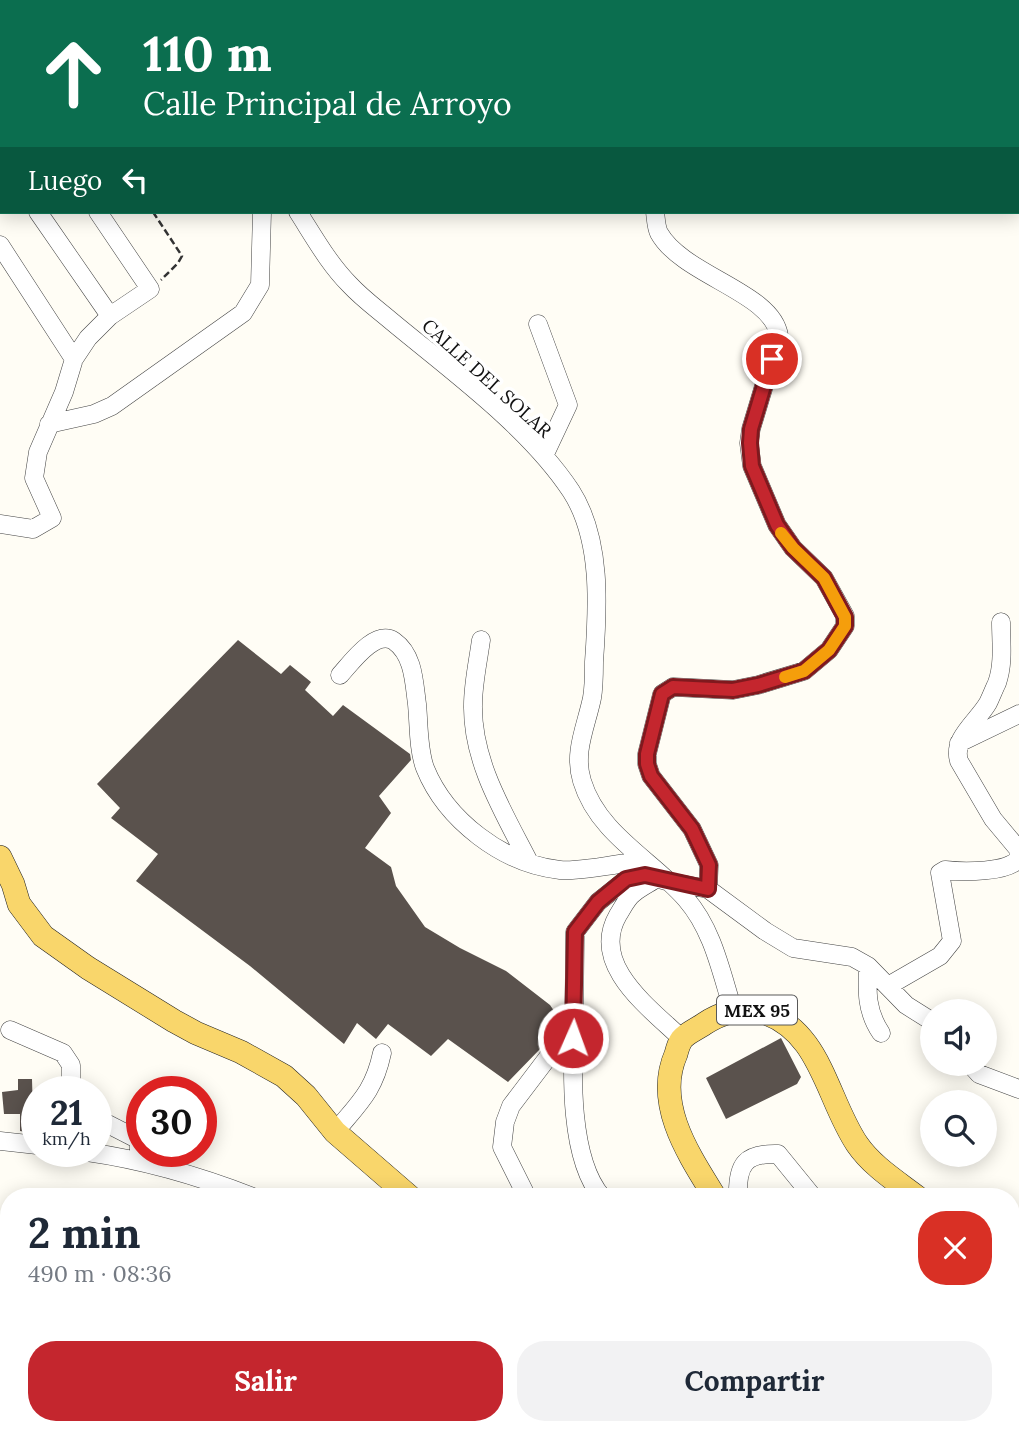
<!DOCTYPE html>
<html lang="es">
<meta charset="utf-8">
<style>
:root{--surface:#fff;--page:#f2f2f3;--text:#1f2937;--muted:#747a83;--accent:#c4262e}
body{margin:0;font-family:Lora,serif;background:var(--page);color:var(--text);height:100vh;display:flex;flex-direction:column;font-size:26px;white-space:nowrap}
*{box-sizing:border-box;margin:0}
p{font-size:23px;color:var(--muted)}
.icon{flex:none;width:38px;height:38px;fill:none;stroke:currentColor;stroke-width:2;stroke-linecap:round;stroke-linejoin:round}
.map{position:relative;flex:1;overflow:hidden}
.panel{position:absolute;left:0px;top:1188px;width:1020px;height:247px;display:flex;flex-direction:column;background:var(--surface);border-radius:28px 28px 0 0;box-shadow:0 4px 18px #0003}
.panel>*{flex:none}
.guide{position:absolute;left:0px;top:0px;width:1020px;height:214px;box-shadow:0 4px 18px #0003;background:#0b6e4f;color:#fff;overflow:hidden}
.tools{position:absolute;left:920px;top:999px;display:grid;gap:14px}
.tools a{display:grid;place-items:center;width:77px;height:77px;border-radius:50%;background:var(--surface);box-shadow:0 4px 18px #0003;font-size:35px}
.speed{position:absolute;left:21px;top:1076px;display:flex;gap:14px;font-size:35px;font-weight:700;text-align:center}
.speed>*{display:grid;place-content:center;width:91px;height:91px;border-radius:50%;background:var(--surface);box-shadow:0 4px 18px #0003;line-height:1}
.speed small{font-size:18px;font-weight:400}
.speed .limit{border:10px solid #d22;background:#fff;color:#111}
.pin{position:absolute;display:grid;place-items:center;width:60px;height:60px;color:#fff;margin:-30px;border:4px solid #fff;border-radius:50%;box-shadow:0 2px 7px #0007}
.me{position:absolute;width:77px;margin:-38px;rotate:2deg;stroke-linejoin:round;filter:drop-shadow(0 0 5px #0008)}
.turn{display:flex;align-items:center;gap:24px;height:147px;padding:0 28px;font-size:32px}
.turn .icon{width:91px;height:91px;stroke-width:2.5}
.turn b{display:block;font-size:49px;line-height:60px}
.then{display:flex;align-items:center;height:66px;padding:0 28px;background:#0003;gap:14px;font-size:26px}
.round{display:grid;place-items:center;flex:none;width:74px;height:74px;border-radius:28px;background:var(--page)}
.headline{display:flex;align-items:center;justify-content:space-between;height:119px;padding:0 28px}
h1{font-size:42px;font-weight:700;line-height:52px}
.action{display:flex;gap:14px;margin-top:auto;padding:14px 28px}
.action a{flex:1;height:80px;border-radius:28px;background:var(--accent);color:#fff;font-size:28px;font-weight:700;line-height:80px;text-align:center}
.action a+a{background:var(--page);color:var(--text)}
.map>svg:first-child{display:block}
</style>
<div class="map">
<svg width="1019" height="1434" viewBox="0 0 1019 1434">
<rect width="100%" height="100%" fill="#fffdf5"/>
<!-- green -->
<path fill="#d5ebbd" d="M 619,1426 L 672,1426 L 678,1434 L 625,1434 Z"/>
<!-- building -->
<path fill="#5a524d" d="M 238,640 L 281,674 L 290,665 L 311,682 L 305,690 L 333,716 L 343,705 L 410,754 L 411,760 L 379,796 L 391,813 L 365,848 L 391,867 L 396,886 L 425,927 L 460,948 L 506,971 L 550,1005 L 561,1021 L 541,1048 L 508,1082 L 448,1039 L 431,1056 L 388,1024 L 376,1039 L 357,1023 L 344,1044 L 250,966 L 136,881 L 158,854 L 111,818 L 120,808 L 97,784 Z
M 781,1038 L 801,1077 L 797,1084 L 726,1119 L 706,1078 Z
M 18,1079 L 32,1079 L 33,1116 L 37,1117 L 37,1134 L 20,1131 L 20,1114 L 4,1114 L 2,1092 L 18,1090 Z"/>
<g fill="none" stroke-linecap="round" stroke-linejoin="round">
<!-- minor casing -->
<g stroke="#444" stroke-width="19">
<path id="minor" d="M 181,0 L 182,2
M 659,2 L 661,0
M 0,103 L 2,101
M 0,157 L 2,159
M 38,212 L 110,316
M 298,212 C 314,237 329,264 350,285 C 362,298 377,309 390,320 C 450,370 528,426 571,491 C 602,539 598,607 594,662 C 594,674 594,687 592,698 C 586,727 573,752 582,781 C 598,834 652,860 686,899 C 713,930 721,972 733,1010
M 655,212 C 656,219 656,227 659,233 C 683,276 773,292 779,336 L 751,429 L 749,443 L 752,466 L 777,525 L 793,548 L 824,578 L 845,616 L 845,626 L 829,650 L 804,671 L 758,685 L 733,690 L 673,687 L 662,694 L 647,754 L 647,764 L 651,776 L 692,829 L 709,865 L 708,889
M 0,245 L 74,359
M 538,324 L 568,405 L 544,456
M 49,424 L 94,414 L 112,406 L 243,313 L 260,285 L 262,212
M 0,524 L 33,529 L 52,518 L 34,478 L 38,452 L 64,392 L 74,359 L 88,338 L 110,316 L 150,289 L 98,212
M 1001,622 C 1001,642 1004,663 997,683 C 994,689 991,697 988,703 C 977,722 952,738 959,761 L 993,819 L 1018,849 L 1019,854
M 481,640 C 478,662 473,684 473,705 C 472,762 504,813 529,862
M 340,675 C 351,663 375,629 394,641 C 414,655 414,683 417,704 C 419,724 418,749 425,768 C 446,820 503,864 560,870 C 580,872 622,863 644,860
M 959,743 L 1019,714
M 657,878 C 650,883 641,887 634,893 C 627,898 623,907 618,915 C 589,965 650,1008 682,1039
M 868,966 C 867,991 866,1011 881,1033
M 888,986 L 940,956 L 952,941 L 940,873 L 945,870 C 962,872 1010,873 1019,858
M 574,1024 C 572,1072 569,1159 602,1197
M 10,1030 L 63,1053 L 71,1065 L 71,1092
M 970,1064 L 979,1074 L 1019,1089
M 96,1118 L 139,1140 L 139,1161
M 335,1132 C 359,1103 374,1091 382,1053
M 0,1141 L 37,1145
M 87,1152 C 144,1160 199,1176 253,1197
M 527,1197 L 502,1147 L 505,1122 L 511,1106 L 574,1023 L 575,932 L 598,902 L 627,879 L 645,875 L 670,882 L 708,889 L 765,931 L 793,948 L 852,957 L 868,966 L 906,1005 L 933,1022
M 738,1197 C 737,1164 745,1153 778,1154 L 813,1197
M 0,1256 L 9,1274
M 1012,1340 L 1019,1344
M 125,1426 L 127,1434
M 1010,1426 L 1018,1434
M 320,1434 L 323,1426
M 418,1434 L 425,1426
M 457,1434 L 458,1426"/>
</g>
<!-- major casing -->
<g stroke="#222" stroke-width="24">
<path id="major" d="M 0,857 L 13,884 L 19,904 L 43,936 L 88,968 L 174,1021 L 196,1033 L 241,1052 L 284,1076 L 306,1096 L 335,1132 L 410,1197
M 715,1197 C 689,1155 654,1104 676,1054 C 677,1050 679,1043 682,1039 C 687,1033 697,1029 704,1024 C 719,1014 741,1006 759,1011 C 821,1028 826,1098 857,1144 C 872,1166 896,1181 917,1197
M 1012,1262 L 1019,1267
M 599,1426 L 604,1434
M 865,1426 L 870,1434"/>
</g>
<!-- path -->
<path stroke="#333" stroke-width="2.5" stroke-dasharray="7 3.5" stroke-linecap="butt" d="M 153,212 L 182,256 L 178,263 L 161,280
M 677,1426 L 683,1434"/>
<!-- minor -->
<use href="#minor" stroke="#fff" stroke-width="18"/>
<!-- major -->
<use href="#major" stroke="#f9d66b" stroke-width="23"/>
</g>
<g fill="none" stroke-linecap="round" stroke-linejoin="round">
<!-- route casing -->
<g stroke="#7f191e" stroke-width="18">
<path id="route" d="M 573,1038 L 575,932 L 598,902 L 626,879 L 645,875 L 708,889 L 709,865 L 692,829 L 651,776 L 647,764 L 647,754 L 662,694 L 673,687 L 733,690 L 758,685 L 804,671 L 829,650 L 845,626 L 845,617 L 824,578 L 793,548 L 777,525 L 752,466 L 750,443 L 751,429 L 772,359"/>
</g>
<!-- route -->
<use href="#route" stroke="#c4262e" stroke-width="12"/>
<!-- slow -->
<path stroke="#f59e0b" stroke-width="12" d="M 781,533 L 793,548 L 824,578 L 845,617 L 845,626 L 829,650 L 804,671 L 785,677"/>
</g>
<g text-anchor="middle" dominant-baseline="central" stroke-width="7" stroke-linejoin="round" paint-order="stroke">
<!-- shield labels -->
<rect fill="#fff" stroke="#585858" stroke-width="2" x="717" y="995.5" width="80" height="29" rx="5"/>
<g font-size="18" font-weight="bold" fill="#111">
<text x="757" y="1010">MEX 95</text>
</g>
<!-- street labels -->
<g font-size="19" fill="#111" stroke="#fff">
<text transform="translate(487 378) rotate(42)">CALLE DEL SOLAR</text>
</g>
</g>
</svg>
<div class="tools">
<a><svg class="icon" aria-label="sound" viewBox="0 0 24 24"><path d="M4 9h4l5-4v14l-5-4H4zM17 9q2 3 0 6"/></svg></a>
<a><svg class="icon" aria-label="search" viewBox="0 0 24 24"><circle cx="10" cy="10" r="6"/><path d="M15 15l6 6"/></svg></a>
</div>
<div class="speed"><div>21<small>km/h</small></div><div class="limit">30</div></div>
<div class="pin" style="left:772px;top:359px;background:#d93025"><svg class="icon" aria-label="arrive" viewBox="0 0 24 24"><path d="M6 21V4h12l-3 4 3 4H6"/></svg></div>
<svg class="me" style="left:573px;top:1038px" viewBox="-20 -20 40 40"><circle r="17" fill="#c4262e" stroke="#fff" stroke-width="3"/><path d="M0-11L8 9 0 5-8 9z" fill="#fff"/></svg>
<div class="guide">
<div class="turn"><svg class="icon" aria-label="ahead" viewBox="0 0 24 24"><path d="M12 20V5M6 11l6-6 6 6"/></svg><div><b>110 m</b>Calle Principal de Arroyo</div></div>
<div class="then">Luego<svg class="icon" aria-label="left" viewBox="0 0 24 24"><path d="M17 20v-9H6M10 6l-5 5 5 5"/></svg></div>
</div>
<section class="panel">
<div class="headline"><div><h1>2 min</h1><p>490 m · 08:36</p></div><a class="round" style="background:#d93025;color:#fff"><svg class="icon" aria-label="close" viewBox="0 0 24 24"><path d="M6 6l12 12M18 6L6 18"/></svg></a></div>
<div class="action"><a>Salir</a><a>Compartir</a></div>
</section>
</div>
